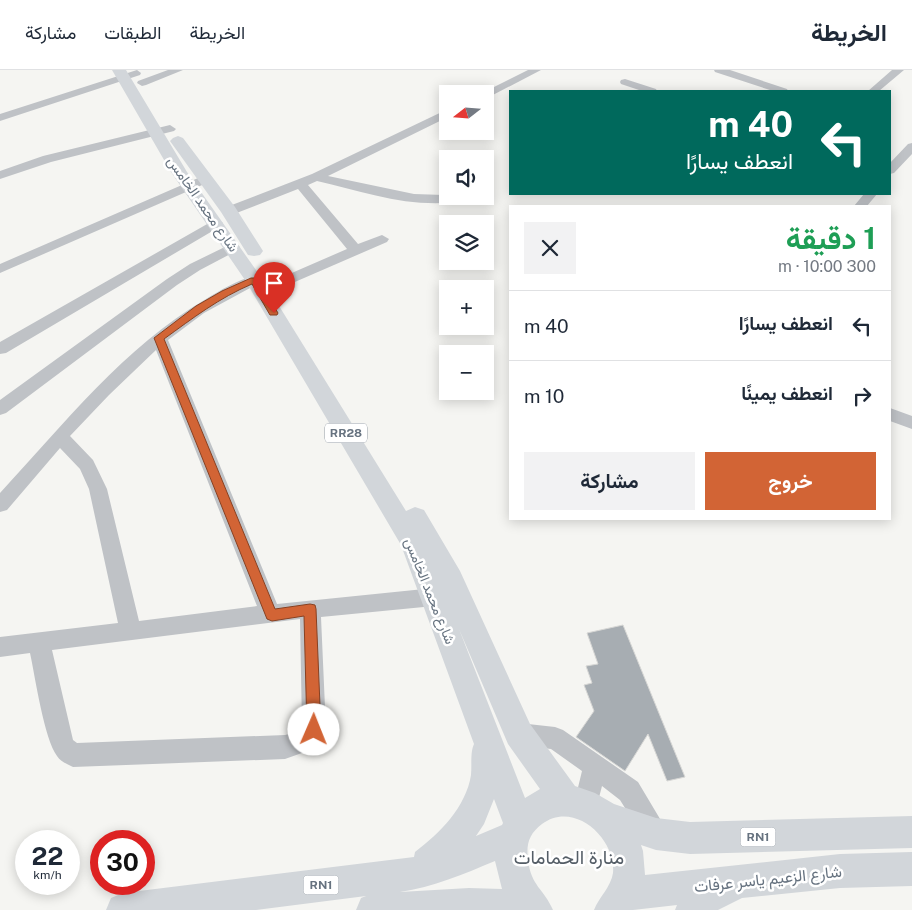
<!DOCTYPE html>
<html lang="ar">
<meta charset="utf-8">
<style>
:root{--surface:#fff;--page:#f2f2f3;--text:#1f2937;--muted:#747a83;--line:#e0e1e3;--accent:#d26435}
body{margin:0;font-family:"Public Sans",Vazirmatn,sans-serif;background:var(--page);color:var(--text);direction:rtl;height:100vh;display:flex;flex-direction:column;font-size:19px;white-space:nowrap}
*{box-sizing:border-box;margin:0}
p{font-size:16px;color:var(--muted)}
.icon{flex:none;width:28px;height:28px;fill:none;stroke:currentColor;stroke-width:2;stroke-linecap:round;stroke-linejoin:round}
.map{position:relative;flex:1;overflow:hidden;direction:ltr}
.sheet{position:absolute;left:509px;top:135px;width:382px;height:315px;display:flex;flex-direction:column;background:var(--surface);border-radius:0px;box-shadow:0 2px 12px #0003;direction:rtl}
.sheet>*{flex:none}
.hud{position:absolute;left:509px;top:20px;width:382px;height:105px;border-radius:0px;box-shadow:0 2px 12px #0003;direction:rtl;background:#00695c;color:#fff;overflow:hidden}
.needle{width:32px;rotate:253deg}
.buttons{position:absolute;left:439px;top:15px;display:grid;gap:10px}
.buttons a{display:grid;place-items:center;width:55px;height:55px;border-radius:0px;background:var(--surface);box-shadow:0 2px 12px #0003;font-size:25px}
.speed{position:absolute;left:15px;top:760px;display:flex;gap:10px;font-size:25px;font-weight:700;text-align:center}
.speed>*{display:grid;place-content:center;width:65px;height:65px;border-radius:50%;background:var(--surface);box-shadow:0 2px 12px #0003;line-height:1}
.speed small{font-size:12px;font-weight:400}
.speed .limit{border:8px solid #d22;background:#fff;color:#111}
.pin{position:absolute;display:grid;place-items:center;width:42px;height:42px;color:#fff;margin:-51px -21px;border-radius:50% 50% 50% 0;rotate:-45deg;box-shadow:0 0 5px #0007}
.pin .icon{rotate:45deg}
.me{position:absolute;width:55px;margin:-28px;rotate:1deg;stroke-linejoin:round;filter:drop-shadow(0 0 4px #0008)}
.turn{display:flex;align-items:center;gap:18px;height:105px;padding:0 15px;font-size:22px}
.turn .icon{width:65px;height:65px;stroke-width:2.5}
.turn b{display:block;font-size:35px;line-height:42px}
.round{display:grid;place-items:center;flex:none;width:52px;height:52px;border-radius:0px;background:var(--page)}
.summary{display:flex;align-items:center;justify-content:space-between;height:85px;padding:0 15px}
h1{font-size:30px;font-weight:700;line-height:38px;color:#1e9e55}
.button{display:flex;gap:10px;margin-top:auto;padding:10px 15px}
.button a{flex:1;height:58px;border-radius:0px;background:var(--accent);color:#fff;font-size:20px;font-weight:700;line-height:58px;text-align:center}
.button a+a{background:var(--page);color:var(--text)}
ul{padding:0;list-style:none}
li{display:flex;align-items:center;gap:15px;height:70px;padding:0 15px;border-top:1px solid var(--line)}
li div{flex:1}
li b{display:block;font-size:19px}
li em{font-style:normal}
header{display:flex;align-items:center;gap:30px;box-sizing:border-box;height:70px;padding:0 25px;background:var(--surface);border-bottom:1px solid var(--line)}
header strong{font-size:24px}
nav{display:flex;gap:28px;margin-inline-start:auto;font-size:18px}
.map>svg:first-child{display:block}
</style>
<header>
<strong>الخريطة</strong>
<nav><a>الخريطة</a><a>الطبقات</a><a>مشاركة</a></nav>
</header>
<div class="map">
<svg width="912" height="840" viewBox="0 0 912 840">
<rect width="100%" height="100%" fill="#f5f5f2"/>
<!-- building -->
<path fill="#a7adb2" stroke="#d7d7d5" d="M 623,555 L 685,707 L 667,711 L 648,664 L 625,701 L 576,667 L 594,641 L 584,615 L 592,613 L 586,596 L 598,594 L 587,563 Z"/>
<g fill="none" stroke-linecap="round" stroke-linejoin="round">
<!-- minor -->
<path fill="#bfc2c6" fill-rule="evenodd" d="M 137,0 L 141,3 L 140,5 L 0,51 L 0,44 Z
M 168,0 L 183,0 L 146,15 L 142,16 L 137,13 L 138,11 Z
M 528,0 L 541,0 L 489,27 L 485,28 L 485,24 L 480,24 Z
M 714,0 L 730,0 L 787,19 L 788,21 L 773,21 L 715,2 Z
M 892,0 L 904,0 L 879,21 L 868,21 Z
M 625,9 L 656,19 L 657,21 L 642,21 L 621,14 L 620,12 L 621,10 Z
M 448,39 L 448,47 L 328,106 L 414,124 L 474,126 L 473,129 C 420,142 368,123 317,111 L 308,115 L 358,174 L 382,165 L 389,169 L 387,172 L 281,218 L 271,218 L 269,215 L 271,212 L 347,179 L 298,119 L 234,144 L 224,144 L 222,141 L 224,138 L 312,104 Z
M 170,55 L 176,59 L 174,61 L 51,92 L 0,109 L 0,101 L 43,86 Z
M 912,73 L 912,84 L 894,103 L 890,104 L 890,93 L 908,74 Z
M 205,105 L 209,106 L 211,109 L 209,112 L 0,203 L 0,194 Z
M 864,124 L 877,124 L 867,136 L 854,136 Z
M 216,149 L 223,153 L 221,156 L 6,283 L 0,284 L 0,272 Z
M 233,173 L 240,177 L 238,180 L 200,200 L 177,215 L 6,343 L 0,345 L 0,330 L 167,209 L 190,194 Z
M 254,206 L 259,207 L 261,210 L 259,213 L 204,243 L 168,270 L 277,534 L 434,518 L 441,521 L 444,527 L 441,533 L 434,536 L 321,547 L 326,660 L 313,679 L 285,689 L 73,697 C 67,694 61,692 57,686 C 44,669 35,606 30,583 L 0,587 L 0,567 L 118,553 L 89,419 L 80,399 L 60,378 L 7,440 L 0,442 L 0,423 C 65,353 124,277 206,229 C 221,220 237,210 254,206 ZM 156,280 L 257,536 L 139,551 L 107,419 L 93,390 L 70,366 L 109,325 ZM 300,549 L 302,656 L 298,662 L 285,665 L 77,673 L 73,670 L 52,580 Z
M 890,338 L 912,346 L 912,359 L 890,351 Z
M 519,653 L 555,657 L 563,660 L 638,712 L 669,764 L 665,773 L 656,777 L 647,773 L 620,730 L 602,716 L 595,743 L 586,746 L 577,743 L 574,734 L 582,701 L 551,679 L 519,675 L 511,672 L 507,664 L 511,656 Z"/>
<!-- major -->
<path fill="#d2d6da" fill-rule="evenodd" d="M 112,0 L 126,0 L 187,102 L 263,210 L 406,441 L 415,437 L 424,440 L 460,501 L 530,654 L 575,716 L 595,723 L 614,734 L 656,748 L 690,752 L 912,746 L 912,778 L 690,784 L 656,780 L 641,775 L 643,781 L 645,805 L 840,784 L 912,782 L 912,816 L 840,818 L 742,828 L 718,840 L 675,840 L 677,835 L 633,840 L 594,840 C 599,827 611,817 613,803 C 616,768 574,730 542,754 C 529,764 526,774 528,790 C 531,816 544,819 553,840 L 356,840 L 361,828 L 366,826 L 256,840 L 106,840 L 111,828 L 123,823 L 414,787 L 415,782 C 440,763 466,737 471,705 C 472,695 470,683 474,674 L 401,475 L 245,210 L 171,102 ZM 459,559 L 508,674 L 540,719 L 525,728 ZM 494,729 L 503,753 L 502,755 L 476,766 L 484,754 ZM 495,791 L 502,819 L 469,818 L 400,822 C 433,817 464,804 495,791 Z
M 178,66 L 183,68 L 235,137 L 263,181 L 260,185 L 254,186 L 248,185 L 221,142 L 170,71 L 173,68 Z"/>
</g>
<!-- route -->
<path fill="#d26435" stroke="#884122" d="M 251,208 L 257,208 L 278,243 L 277,245 L 270,245 L 252,214 C 219,228 193,248 164,269 L 275,539 L 310,534 L 315,535 L 316,539 L 321,660 L 319,665 L 314,667 L 309,665 L 307,660 L 304,546 L 272,551 L 267,549 L 154,268 L 196,236 L 222,221 Z"/>
<g text-anchor="middle" dominant-baseline="central" stroke-width="5" stroke-linejoin="round" paint-order="stroke">
<!-- shield labels -->
<g fill="#fff" stroke="#959da6" stroke-width="1">
<rect x="325" y="353.5" width="42" height="19" rx="4"/>
<rect x="740.5" y="757.5" width="35" height="19" rx="4"/>
<rect x="303.5" y="805.5" width="35" height="19" rx="4"/>
</g>
<g font-size="12" font-weight="bold" fill="#677380">
<text x="346" y="363">RR28</text>
<text x="758" y="767">RN1</text>
<text x="321" y="815">RN1</text>
</g>
<!-- street labels -->
<g font-size="14" fill="#677380" stroke="#fff">
<text transform="translate(203 134) rotate(55)">شارع محمد الخامس</text>
<text transform="translate(430 521) rotate(68)">شارع محمد الخامس</text>
</g>
<!-- near-street labels -->
<g font-size="16" fill="#677380" stroke="#fff">
<text transform="translate(768 809) rotate(-6)">شارع الزعيم ياسر عرفات</text>
</g>
<!-- near-quarter labels -->
<g font-size="19" fill="#545d66" stroke="#fff">
<text x="569" y="787">منارة الحمامات</text>
</g>
</g>
</svg>
<div class="buttons">
<a><svg class="needle" viewBox="-14 -14 28 28"><path d="M0-13l5 13h-10z" fill="#e53935"/><path d="M0 13l5-13h-10z" fill="#747a83"/></svg></a>
<a><svg class="icon" aria-label="sound" viewBox="0 0 24 24"><path d="M4 9h4l5-4v14l-5-4H4zM17 9q2 3 0 6"/></svg></a>
<a><svg class="icon" aria-label="layers" viewBox="0 0 24 24"><path d="M12 4l9 5-9 5-9-5zM3 14l9 5 9-5"/></svg></a>
<a>+</a>
<a>−</a>
</div>
<div class="speed"><div>22<small>km/h</small></div><div class="limit">30</div></div>
<div class="pin" style="left:274px;top:243px;background:#d93025"><svg class="icon" aria-label="arrive" viewBox="0 0 24 24"><path d="M6 21V4h12l-3 4 3 4H6"/></svg></div>
<svg class="me" style="left:314px;top:660px" viewBox="-20 -20 40 40"><circle r="19" fill="#fff"/><path d="M0-13L10 11 0 6-10 11z" fill="#d26435"/></svg>
<div class="hud">
<div class="turn"><svg class="icon" aria-label="left" viewBox="0 0 24 24"><path d="M17 20v-9H6M10 6l-5 5 5 5"/></svg><div><b>40 m</b>انعطف يسارًا</div></div>
</div>
<section class="sheet">
<div class="summary"><div><h1>1 دقيقة</h1><p>300 m · 10:00</p></div><a class="round"><svg class="icon" aria-label="close" viewBox="0 0 24 24"><path d="M6 6l12 12M18 6L6 18"/></svg></a></div>
<ul>
<li><svg class="icon" aria-label="left" viewBox="0 0 24 24"><path d="M17 20v-9H6M10 6l-5 5 5 5"/></svg><div><b>انعطف يسارًا</b></div><em>40 m</em></li>
<li><svg class="icon" aria-label="right" viewBox="0 0 24 24"><path d="M7 20v-9h11M14 6l5 5-5 5"/></svg><div><b>انعطف يمينًا</b></div><em>10 m</em></li>
</ul>
<div class="button"><a>خروج</a><a>مشاركة</a></div>
</section>
</div>
